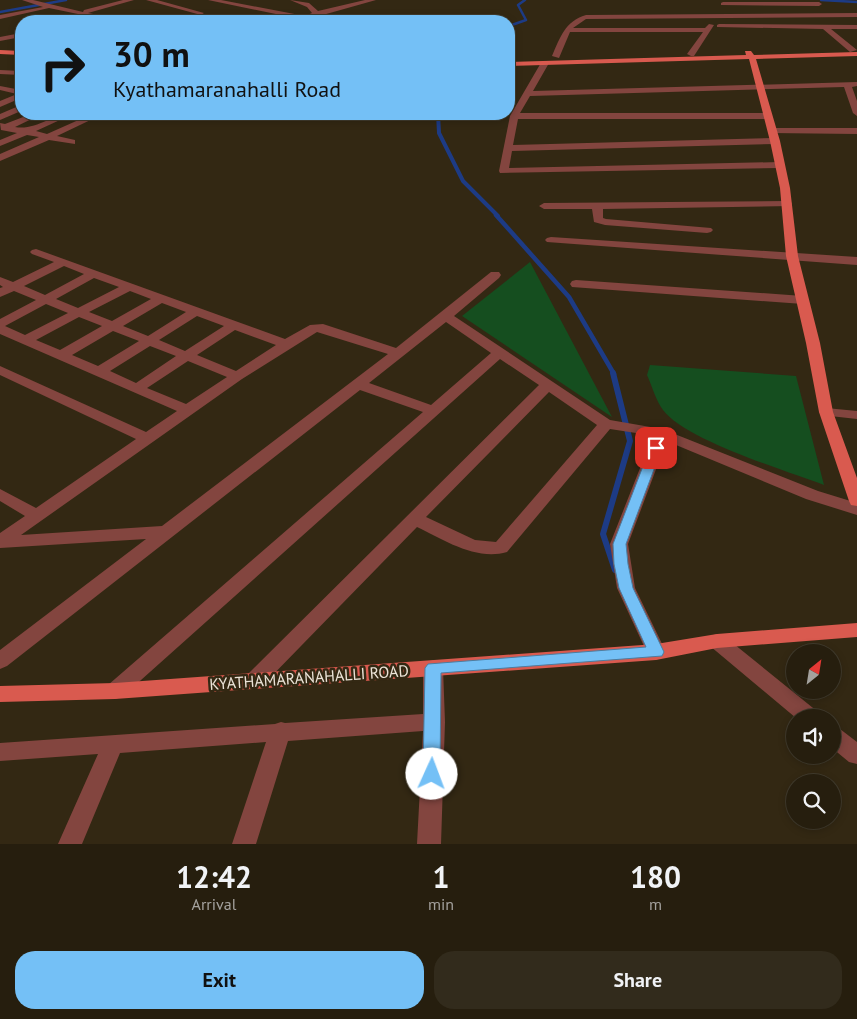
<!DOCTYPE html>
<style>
:root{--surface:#261e0e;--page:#322b1c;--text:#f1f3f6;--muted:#a4a29e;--line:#423c2e;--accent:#74c0f6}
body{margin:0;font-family:"PT Sans",sans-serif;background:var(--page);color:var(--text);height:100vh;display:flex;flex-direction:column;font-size:19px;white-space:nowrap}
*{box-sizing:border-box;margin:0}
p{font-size:16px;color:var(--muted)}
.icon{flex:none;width:28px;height:28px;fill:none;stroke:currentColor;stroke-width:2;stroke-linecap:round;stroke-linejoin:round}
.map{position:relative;height:844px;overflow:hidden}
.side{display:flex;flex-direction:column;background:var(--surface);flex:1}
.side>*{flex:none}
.guide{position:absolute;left:15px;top:15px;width:500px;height:105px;border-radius:20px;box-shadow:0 2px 8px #0003,0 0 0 1px var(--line);background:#74c0f6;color:#111;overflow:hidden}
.needle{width:32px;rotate:30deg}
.controls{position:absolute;left:786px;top:644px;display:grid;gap:10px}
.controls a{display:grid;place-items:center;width:55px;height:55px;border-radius:50%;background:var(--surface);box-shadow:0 2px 8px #0003,0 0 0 1px var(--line);font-size:25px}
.pin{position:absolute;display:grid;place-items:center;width:42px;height:42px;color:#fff;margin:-21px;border-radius:10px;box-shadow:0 2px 8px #0006}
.me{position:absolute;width:55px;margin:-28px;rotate:2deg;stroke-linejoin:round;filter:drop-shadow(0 0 4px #0008)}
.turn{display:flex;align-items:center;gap:18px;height:105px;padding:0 15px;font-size:22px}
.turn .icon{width:65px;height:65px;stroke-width:2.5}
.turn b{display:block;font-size:35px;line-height:42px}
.eta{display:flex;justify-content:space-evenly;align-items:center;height:85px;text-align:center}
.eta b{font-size:30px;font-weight:800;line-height:35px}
.action{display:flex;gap:10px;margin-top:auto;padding:10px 15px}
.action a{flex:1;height:58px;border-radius:20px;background:var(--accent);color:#111;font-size:20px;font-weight:800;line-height:58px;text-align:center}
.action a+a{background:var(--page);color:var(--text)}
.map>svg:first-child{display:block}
</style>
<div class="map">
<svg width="857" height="844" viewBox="0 0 857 844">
<rect width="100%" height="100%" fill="#332813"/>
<!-- green -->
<path fill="#154e1f" d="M 530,262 L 612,417 L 462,316 Z
M 650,365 L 796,376 L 824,485 C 787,471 685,440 663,410 C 656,401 652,386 647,375 Z"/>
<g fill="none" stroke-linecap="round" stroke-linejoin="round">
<!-- stream-far3 -->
<path stroke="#1d3b85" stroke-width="2.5" d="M 821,0 L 857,2
M 0,12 L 66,0
M 509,26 L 526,20 L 518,5 L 525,0"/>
<!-- stream-far2 -->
<path stroke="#1d3b85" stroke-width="4" d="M 438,114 L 439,133 L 463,181 L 498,216"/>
<!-- stream-far1 -->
<path stroke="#1d3b85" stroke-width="4.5" d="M 496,215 L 569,297 L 614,374"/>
<!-- stream -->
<path stroke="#1d3b85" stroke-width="6" d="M 613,373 L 630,441 L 603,534 L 615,570"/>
<!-- minor -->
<path fill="#83453f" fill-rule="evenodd" d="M 22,0 L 33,0 L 83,12 L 84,10 L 123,0 L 134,0 L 88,13 L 104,16 L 104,18 L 102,19 L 49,8 L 0,19 L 0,15 L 43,7 Z
M 146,0 L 157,0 L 204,13 L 201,15 Z
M 208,0 L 221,0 L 305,16 L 312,13 L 307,7 L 290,0 L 309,3 L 318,11 L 365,0 L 376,0 L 305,20 Z
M 723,2 L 819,2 L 822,4 L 819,6 L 721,5 L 721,3 Z
M 857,13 L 857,17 L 586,19 L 573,28 L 705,28 L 709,24 L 714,25 L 694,56 L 691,56 L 687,54 L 703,32 L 570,32 L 559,58 L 552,56 C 560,38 565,21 586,15 Z
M 719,24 L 857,25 L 857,29 L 831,29 L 857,50 L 850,52 L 823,29 L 717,27 L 717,25 Z
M 21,33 L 21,37 L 0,41 L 0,37 Z
M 542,61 L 549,63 L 533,91 L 857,82 L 857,86 L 852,87 L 857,101 L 857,116 L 853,113 L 844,87 L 530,96 L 520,113 L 768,113 L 772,116 L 768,119 L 518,119 L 513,145 L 775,138 L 780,141 L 775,144 L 512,151 L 509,168 L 780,162 L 785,165 L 780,168 L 500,173 L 499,171 L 510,116 Z
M 0,70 L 21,71 L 21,75 L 0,74 Z
M 0,86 L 21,90 L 21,98 L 0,107 L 0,101 L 17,94 L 0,90 Z
M 21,105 L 21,111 L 0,120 L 0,114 Z
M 31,114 L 42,114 L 15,127 C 35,131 52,114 73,114 L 36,131 L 47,134 L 92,114 L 103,114 L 57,136 L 75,140 L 75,144 L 49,140 L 0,161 L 0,154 L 39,137 L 27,135 L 0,146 L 0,140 L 17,133 L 1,130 L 0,123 L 5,124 Z
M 773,128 L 857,128 L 857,134 L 770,133 L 770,129 Z
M 787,201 L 791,202 L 792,204 L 791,206 L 603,209 L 603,218 L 606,219 L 711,228 L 713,230 L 711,232 L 707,233 L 605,225 L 594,222 L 592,209 L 544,209 L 539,206 L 544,203 Z
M 551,237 L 857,257 L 857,265 L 547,242 L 545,240 L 547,238 Z
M 36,249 L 285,339 L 310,325 L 323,324 L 396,348 L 491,272 L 499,272 L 501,275 L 499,278 L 454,316 L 610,420 L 662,429 L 818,491 L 857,503 L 857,515 L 806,499 L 664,440 L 664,448 L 628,544 L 635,588 L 666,652 L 663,657 L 656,660 L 649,657 L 617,588 L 610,544 L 648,448 L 649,435 L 610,429 L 507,552 C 476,561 444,540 417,527 L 262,686 L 255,688 L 248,686 L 245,680 L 248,674 L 539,385 L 500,359 L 122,697 L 115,699 L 108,697 L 105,691 L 108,685 L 423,412 L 360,390 L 7,666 L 0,669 L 0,650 L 146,539 L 0,548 L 0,533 L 25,516 L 0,501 L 0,489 L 36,508 L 136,439 L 0,375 L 0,366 L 146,432 L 177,411 L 0,334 L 0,319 L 36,300 L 14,291 L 0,297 L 0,288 L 3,287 L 0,285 L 0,277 L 13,282 L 54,262 L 32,254 L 30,252 L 32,250 ZM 64,266 L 84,274 L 45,295 L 24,286 ZM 94,278 L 119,287 L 78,308 L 56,299 ZM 130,291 L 151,299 L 112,321 L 89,312 ZM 162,303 L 186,312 L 148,336 L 123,326 ZM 46,304 L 68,313 L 25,335 L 5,326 ZM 197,316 L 224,326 L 185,351 L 159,340 ZM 79,317 L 102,326 L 60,350 L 36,340 ZM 446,322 L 491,353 L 431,405 L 369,383 ZM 235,330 L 276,345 L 236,371 L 197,355 ZM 113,331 L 139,341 L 98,366 L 72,355 ZM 317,332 L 388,354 L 162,526 L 21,535 L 242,379 ZM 150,346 L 176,356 L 136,383 L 110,371 ZM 188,361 L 227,377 L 186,404 L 147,388 ZM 549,392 L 597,425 L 496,542 L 475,540 L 426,517 Z
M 576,280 L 803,296 L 809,300 L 803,304 L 572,287 L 570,284 L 572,281 Z
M 826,408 L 857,411 L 857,419 L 821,415 L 819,412 L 821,409 Z
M 717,634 L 724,636 L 818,712 L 821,718 L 796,718 L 710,646 L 707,641 L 710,636 Z
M 433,660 L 440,662 L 443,668 L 445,722 L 441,844 L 417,844 L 423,731 L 288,741 L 256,844 L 232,844 L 266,742 L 120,753 L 82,844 L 58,844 L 98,754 L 0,761 L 0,743 L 275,724 L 281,722 L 285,723 L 423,714 L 423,668 L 426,662 Z
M 832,726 L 840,729 L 857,742 L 857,764 L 849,762 L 832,748 Z"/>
<!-- major -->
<path fill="#d95a4f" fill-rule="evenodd" d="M 0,50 L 21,51 L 21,55 L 0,54 Z
M 745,51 L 751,51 L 754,55 L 857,52 L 857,56 L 756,59 L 780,141 L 790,188 L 798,256 L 820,343 L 833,412 L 857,478 L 857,506 L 851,505 L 849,501 L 819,412 L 806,343 L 786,256 L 780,188 L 770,141 L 749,59 L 509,66 L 509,62 L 746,55 Z
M 857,623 L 857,637 L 717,648 L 656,660 L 115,699 L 0,702 L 0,686 L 115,683 L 656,644 L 717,634 Z"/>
</g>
<!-- route -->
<path fill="#74c0f6" stroke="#4b7da0" d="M 656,445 L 662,448 L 626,544 L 628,564 L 633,588 L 664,652 L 662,656 L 441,673 L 440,774 L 438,779 L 432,782 L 426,779 L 423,774 L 425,668 L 428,664 L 646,647 L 619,588 L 614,564 L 613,544 L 650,448 Z"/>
<g text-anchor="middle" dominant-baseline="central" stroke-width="5" stroke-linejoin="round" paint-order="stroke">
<!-- near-street labels -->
<g font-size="16" fill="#ebe3d7" stroke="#332813">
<text transform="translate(309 677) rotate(-4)">KYATHAMARANAHALLI ROAD</text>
</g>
</g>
</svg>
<div class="controls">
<a><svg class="needle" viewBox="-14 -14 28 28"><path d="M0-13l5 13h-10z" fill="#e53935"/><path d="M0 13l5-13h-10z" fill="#a4a29e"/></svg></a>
<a><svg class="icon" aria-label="sound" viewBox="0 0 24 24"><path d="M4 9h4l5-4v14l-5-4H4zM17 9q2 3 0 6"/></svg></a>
<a><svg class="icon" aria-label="search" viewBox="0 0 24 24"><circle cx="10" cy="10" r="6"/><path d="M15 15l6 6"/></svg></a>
</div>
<div class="pin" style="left:656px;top:448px;background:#d93025"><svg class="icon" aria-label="arrive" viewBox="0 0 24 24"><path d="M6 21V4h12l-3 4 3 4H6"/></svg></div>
<svg class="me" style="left:432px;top:774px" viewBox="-20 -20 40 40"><circle r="19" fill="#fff"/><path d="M0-13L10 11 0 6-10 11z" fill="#74c0f6"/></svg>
<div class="guide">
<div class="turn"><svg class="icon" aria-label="right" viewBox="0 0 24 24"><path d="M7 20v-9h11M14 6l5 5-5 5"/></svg><div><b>30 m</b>Kyathamaranahalli Road</div></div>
</div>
</div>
<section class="side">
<div class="eta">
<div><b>12:42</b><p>Arrival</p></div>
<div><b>1</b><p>min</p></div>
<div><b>180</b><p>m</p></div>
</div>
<div class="action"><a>Exit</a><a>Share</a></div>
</section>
